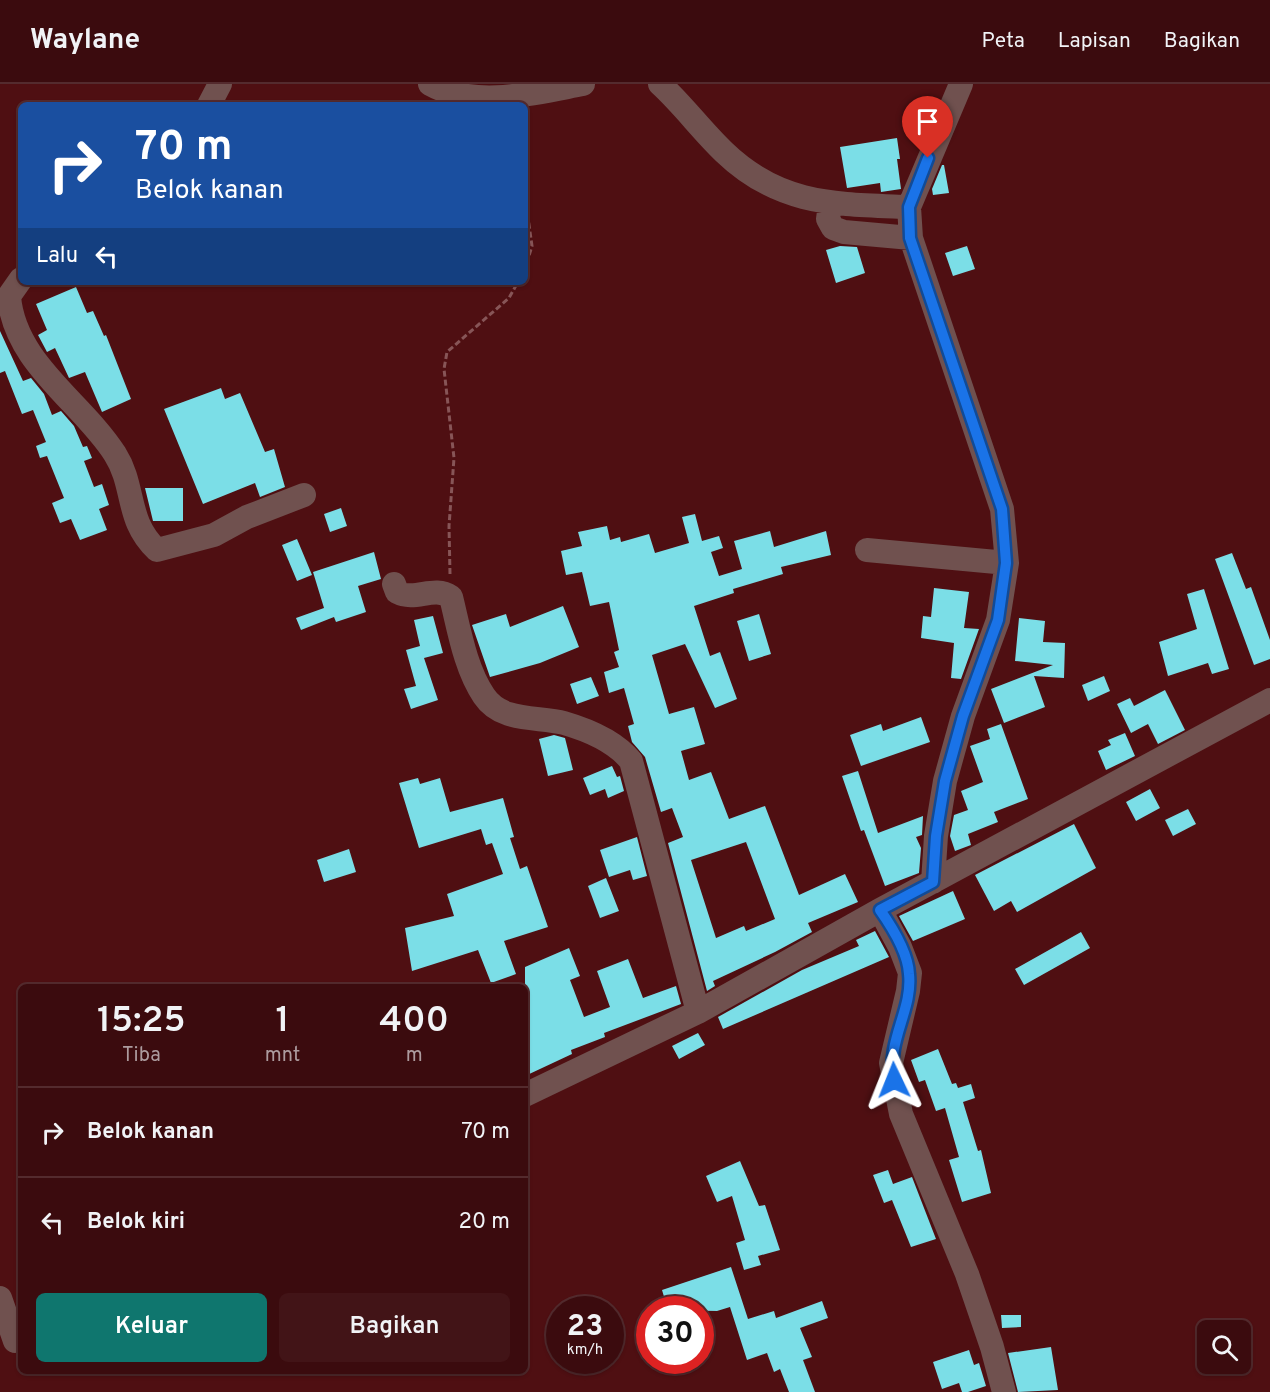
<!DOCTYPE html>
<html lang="id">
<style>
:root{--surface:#3b0b0e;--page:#421417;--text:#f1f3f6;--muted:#ac9b9e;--line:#542b2e;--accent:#0f766e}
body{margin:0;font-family:Overpass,sans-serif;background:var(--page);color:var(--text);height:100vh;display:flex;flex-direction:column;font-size:22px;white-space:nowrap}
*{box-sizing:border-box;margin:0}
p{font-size:20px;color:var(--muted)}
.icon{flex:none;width:33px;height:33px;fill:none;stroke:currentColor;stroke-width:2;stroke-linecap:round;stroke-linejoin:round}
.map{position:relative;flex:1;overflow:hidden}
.panel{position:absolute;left:18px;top:900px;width:510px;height:390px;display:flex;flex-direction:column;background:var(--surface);border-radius:9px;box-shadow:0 2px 4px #0004,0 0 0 2px var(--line)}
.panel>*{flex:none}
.banner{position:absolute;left:18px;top:18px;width:510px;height:183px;border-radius:9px;box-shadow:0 2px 4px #0004,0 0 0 2px var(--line);background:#1a4fa0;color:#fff;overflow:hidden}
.fabs{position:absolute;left:1197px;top:1236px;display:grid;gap:12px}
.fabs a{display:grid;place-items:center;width:54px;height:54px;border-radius:9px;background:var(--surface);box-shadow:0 2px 4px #0004,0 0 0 2px var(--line);font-size:30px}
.speed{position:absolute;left:546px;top:1212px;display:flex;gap:12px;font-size:30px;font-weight:700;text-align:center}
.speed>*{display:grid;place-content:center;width:78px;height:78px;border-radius:50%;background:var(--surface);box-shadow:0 2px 4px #0004,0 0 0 2px var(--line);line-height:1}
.speed small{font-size:15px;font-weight:400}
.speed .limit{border:9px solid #d22;background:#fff;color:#111}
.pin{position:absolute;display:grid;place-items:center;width:51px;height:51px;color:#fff;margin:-62px -26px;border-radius:50% 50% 50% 0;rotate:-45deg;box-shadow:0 0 6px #0007}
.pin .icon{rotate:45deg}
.me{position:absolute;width:66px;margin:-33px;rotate:358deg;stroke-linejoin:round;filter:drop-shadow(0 0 4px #0008)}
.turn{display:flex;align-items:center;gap:21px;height:126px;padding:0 18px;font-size:27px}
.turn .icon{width:78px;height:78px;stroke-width:2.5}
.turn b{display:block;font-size:42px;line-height:51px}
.then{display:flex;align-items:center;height:57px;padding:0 18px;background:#0003;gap:12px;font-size:22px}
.eta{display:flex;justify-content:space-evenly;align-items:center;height:102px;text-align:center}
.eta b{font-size:36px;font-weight:600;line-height:42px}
.action{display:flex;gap:12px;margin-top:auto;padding:12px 18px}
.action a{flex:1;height:69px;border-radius:9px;background:var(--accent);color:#fff;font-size:24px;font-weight:600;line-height:69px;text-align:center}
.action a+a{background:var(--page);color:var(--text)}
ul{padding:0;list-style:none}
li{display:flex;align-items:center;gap:18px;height:90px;padding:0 18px;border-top:2px solid var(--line)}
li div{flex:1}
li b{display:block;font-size:22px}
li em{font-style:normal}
header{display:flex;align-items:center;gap:36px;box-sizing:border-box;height:84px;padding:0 30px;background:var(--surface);border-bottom:2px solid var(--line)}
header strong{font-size:28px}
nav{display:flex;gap:33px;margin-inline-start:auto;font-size:21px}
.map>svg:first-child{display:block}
</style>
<header>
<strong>Waylane</strong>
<nav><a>Peta</a><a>Lapisan</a><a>Bagikan</a></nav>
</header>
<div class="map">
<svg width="1270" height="1308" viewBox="0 0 1270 1308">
<rect width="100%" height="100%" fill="#4f0f12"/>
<!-- building -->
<path fill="#7bdee7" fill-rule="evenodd" d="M 897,54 L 900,75 L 897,75 L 901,105 L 881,108 L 880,99 L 847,104 L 840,63 Z
M 942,81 L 944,81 L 949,109 L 933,111 L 932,105 Z
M 840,162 L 857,163 L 865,189 L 836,199 L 826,166 Z
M 967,162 L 975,185 L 953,192 L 945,169 Z
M 76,203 L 87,229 L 93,227 L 104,252 L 106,251 L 131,315 L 102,328 L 85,288 L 69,294 L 55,264 L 47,268 L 38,251 L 47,246 L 36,220 Z
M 0,247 L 23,297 L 31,294 L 44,310 L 52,331 L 61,327 L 74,342 L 83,363 L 87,362 L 92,374 L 84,377 L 94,403 L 102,400 L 109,421 L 99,425 L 107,446 L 80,456 L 71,435 L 60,439 L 52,419 L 64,414 L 47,372 L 40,374 L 36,362 L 46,358 L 33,326 L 22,330 L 5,287 L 0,289 Z
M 221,304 L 225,315 L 240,309 L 265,368 L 274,365 L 285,403 L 260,413 L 255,399 L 203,420 L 164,325 Z
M 145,404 L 183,404 L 183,437 L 153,437 Z
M 341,424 L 347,442 L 330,448 L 324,430 Z
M 695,430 L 702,457 L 719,452 L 723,464 L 711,468 L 719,492 L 742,485 L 734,457 L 770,447 L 774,463 L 826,447 L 831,471 L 781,483 L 783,490 L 733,505 L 734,509 L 694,522 L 710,572 L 720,568 L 737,615 L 715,624 L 685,560 L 652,571 L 669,630 L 694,623 L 705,660 L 681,667 L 689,696 L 711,688 L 729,735 L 765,722 L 799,811 L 845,790 L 858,818 L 808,839 L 812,848 L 775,868 L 713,897 L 715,902 L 707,907 L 668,759 L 683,753 L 672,724 L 661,728 L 645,673 L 632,658 L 628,642 L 634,640 L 624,604 L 609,609 L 604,588 L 619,583 L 614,568 L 619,566 L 609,518 L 590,522 L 582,488 L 566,491 L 561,467 L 582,462 L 578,448 L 607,442 L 610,456 L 620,453 L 621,458 L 649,450 L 655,469 L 689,459 L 682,433 ZM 746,758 L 775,835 L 746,847 L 744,842 L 716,854 L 691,776 Z
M 297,455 L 312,491 L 297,497 L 282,461 Z
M 374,468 L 381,495 L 358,502 L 366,528 L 336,538 L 334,533 L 301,546 L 296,534 L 324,524 L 313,488 Z
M 1232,469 L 1246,505 L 1251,503 L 1270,556 L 1270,575 L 1254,581 L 1215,475 Z
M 934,504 L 969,508 L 964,544 L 979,545 L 961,595 L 951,594 L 954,559 L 921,554 L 923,532 L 931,533 Z
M 1204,505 L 1229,585 L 1212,590 L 1208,579 L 1168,592 L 1159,558 L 1197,545 L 1187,510 Z
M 563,522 L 579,563 L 540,579 L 490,593 L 472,541 L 506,530 L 510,543 Z
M 759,530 L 771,570 L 749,577 L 737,537 Z
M 433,532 L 443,569 L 424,574 L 438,616 L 411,625 L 404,605 L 416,602 L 406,566 L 420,562 L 414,536 Z
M 1019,534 L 1045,537 L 1043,558 L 1065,559 L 1064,594 L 1034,592 L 1045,623 L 1004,639 L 991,605 L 1053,581 L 1015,577 Z
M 1104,592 L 1110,607 L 1088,617 L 1082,601 Z
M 591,593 L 599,612 L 577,620 L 570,600 Z
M 1165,606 L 1185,646 L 1158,660 L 1148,640 L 1131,649 L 1117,620 L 1130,614 L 1134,622 Z
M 921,633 L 930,658 L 861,682 L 850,651 L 881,640 L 883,647 Z
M 1001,640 L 1028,715 L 994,728 L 998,738 L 968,750 L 971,761 L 955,767 L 950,752 L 954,731 L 968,726 L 961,707 L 983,698 L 970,662 L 990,655 L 987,645 Z
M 1125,649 L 1135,672 L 1106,686 L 1098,667 L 1111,661 L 1108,656 Z
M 554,651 L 565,654 L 573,686 L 548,692 L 539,655 Z
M 612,682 L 617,693 L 620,692 L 624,707 L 608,714 L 605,705 L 590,711 L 583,694 Z
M 858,687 L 878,749 L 923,732 L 922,751 L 916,753 L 921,764 L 919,789 L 885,802 L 864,746 L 861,747 L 842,692 Z
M 418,694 L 420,700 L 440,694 L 450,728 L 503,714 L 514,753 L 510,754 L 520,785 L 527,782 L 548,843 L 504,857 L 516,890 L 491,899 L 478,866 L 412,887 L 405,844 L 454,832 L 447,810 L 503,790 L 492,759 L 486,761 L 481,745 L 419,764 L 399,699 Z
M 1150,705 L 1160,724 L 1136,737 L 1126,718 Z
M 1188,725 L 1196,740 L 1173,752 L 1165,736 Z
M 1074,740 L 1096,784 L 1017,828 L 1011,817 L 994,827 L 975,791 Z
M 637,753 L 647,792 L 633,796 L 630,786 L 609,793 L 600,766 Z
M 349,765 L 356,788 L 324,798 L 317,776 Z
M 606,794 L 619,827 L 600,834 L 588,802 Z
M 953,807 L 965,835 L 913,857 L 899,832 Z
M 875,847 L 889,873 L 723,945 L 718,933 L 802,886 L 859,862 L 856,856 Z
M 1081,848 L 1090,864 L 1024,901 L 1015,885 Z
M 569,864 L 580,892 L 570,896 L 584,933 L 610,923 L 597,887 L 628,875 L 643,914 L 676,902 L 681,920 L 604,949 L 605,953 L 571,966 L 572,970 L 525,992 L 525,883 Z
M 698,949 L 705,961 L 679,975 L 672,962 Z
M 938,965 L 952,1000 L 956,999 L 958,1004 L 971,1000 L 975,1014 L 963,1018 L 978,1067 L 981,1066 L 991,1109 L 962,1118 L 949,1076 L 959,1073 L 945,1024 L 936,1027 L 925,996 L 919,998 L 911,976 Z
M 740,1077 L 759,1122 L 765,1121 L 780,1166 L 758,1172 L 761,1181 L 744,1186 L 736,1159 L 745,1156 L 732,1112 L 717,1118 L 706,1092 Z
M 888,1086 L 893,1100 L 912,1093 L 936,1155 L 911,1163 L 892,1116 L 884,1119 L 873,1091 Z
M 731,1183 L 748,1235 L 774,1227 L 776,1234 L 822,1217 L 828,1234 L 800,1244 L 812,1273 L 803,1276 L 815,1308 L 789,1308 L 780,1285 L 774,1288 L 767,1269 L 747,1276 L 730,1223 L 717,1227 L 668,1226 L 662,1206 Z
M 1001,1231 L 1021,1231 L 1021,1243 L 1002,1244 Z
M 1051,1263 L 1058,1306 L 1018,1308 L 1008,1269 Z
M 969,1266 L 974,1281 L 979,1279 L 986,1302 L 968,1308 L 962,1308 L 959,1299 L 942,1305 L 933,1278 Z"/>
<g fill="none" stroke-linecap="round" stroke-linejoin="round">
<!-- path -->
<path stroke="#875557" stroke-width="3" stroke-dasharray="6 3" stroke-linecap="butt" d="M 525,112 L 532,162 L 525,185
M 450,490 L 449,442 L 454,374 L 444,285 L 447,268 L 509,214 L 518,198"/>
<!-- minor -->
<path stroke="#70514f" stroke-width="24" d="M 430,0 C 475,25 535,9 583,0
M 660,0 C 683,21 701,46 724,68 C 780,122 836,120 909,123
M 209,21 L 220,0
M 830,120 L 828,135 L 833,144 L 844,148 L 911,154
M 21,195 L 9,212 C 14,279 82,318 115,370 C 136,403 125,436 157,466 L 214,451 L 247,433 L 304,411
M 867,466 L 1007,479
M 394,500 L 397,508 C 416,518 433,501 451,513 C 459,545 465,584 484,612 C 502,639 538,632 564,639 C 588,646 615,657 631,677 L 698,928
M 933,798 L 936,752 L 945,697 L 963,632 L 998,536 L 1007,479 L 1002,425 L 911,154 L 909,123 L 961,0
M 880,826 L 900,863 L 910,889 L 908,907 L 891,979 L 901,1030 L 967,1190 L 992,1263 L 1004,1308
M 525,1011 L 698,928 L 880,826 L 1270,616
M 0,1214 L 15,1257"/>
</g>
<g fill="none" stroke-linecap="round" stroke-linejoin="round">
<!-- route casing -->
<g stroke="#114b97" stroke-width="15">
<path id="route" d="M 894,996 C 886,957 913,926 909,890 C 908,869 892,843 880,826 L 933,798 L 936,752 L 945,697 L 963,632 L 998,536 L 1006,479 L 1002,425 L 910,154 L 909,123 L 928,74"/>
</g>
<!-- route -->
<use href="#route" stroke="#1a73e8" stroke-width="10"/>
</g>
</svg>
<div class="fabs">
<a><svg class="icon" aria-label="search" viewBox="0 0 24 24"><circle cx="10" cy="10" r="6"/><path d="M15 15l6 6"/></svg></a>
</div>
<div class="speed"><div>23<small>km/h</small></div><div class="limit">30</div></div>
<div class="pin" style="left:928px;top:74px;background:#d93025"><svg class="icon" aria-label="arrive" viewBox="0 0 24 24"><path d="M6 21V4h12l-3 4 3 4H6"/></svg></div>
<svg class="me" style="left:894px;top:996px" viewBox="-20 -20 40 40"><path d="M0-17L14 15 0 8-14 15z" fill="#1a73e8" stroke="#fff" stroke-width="4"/></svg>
<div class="banner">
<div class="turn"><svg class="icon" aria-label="right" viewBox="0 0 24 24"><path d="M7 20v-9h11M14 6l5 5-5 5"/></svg><div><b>70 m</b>Belok kanan</div></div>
<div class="then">Lalu<svg class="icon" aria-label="left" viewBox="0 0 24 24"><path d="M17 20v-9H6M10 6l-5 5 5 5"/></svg></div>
</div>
<section class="panel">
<div class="eta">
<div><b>15:25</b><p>Tiba</p></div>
<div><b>1</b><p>mnt</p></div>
<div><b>400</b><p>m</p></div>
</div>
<ul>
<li><svg class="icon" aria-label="right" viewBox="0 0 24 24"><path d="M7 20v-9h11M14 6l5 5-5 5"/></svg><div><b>Belok kanan</b></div><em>70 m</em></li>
<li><svg class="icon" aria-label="left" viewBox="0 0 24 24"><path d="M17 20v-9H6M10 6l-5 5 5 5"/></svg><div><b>Belok kiri</b></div><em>20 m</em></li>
</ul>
<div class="action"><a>Keluar</a><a>Bagikan</a></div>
</section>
</div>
